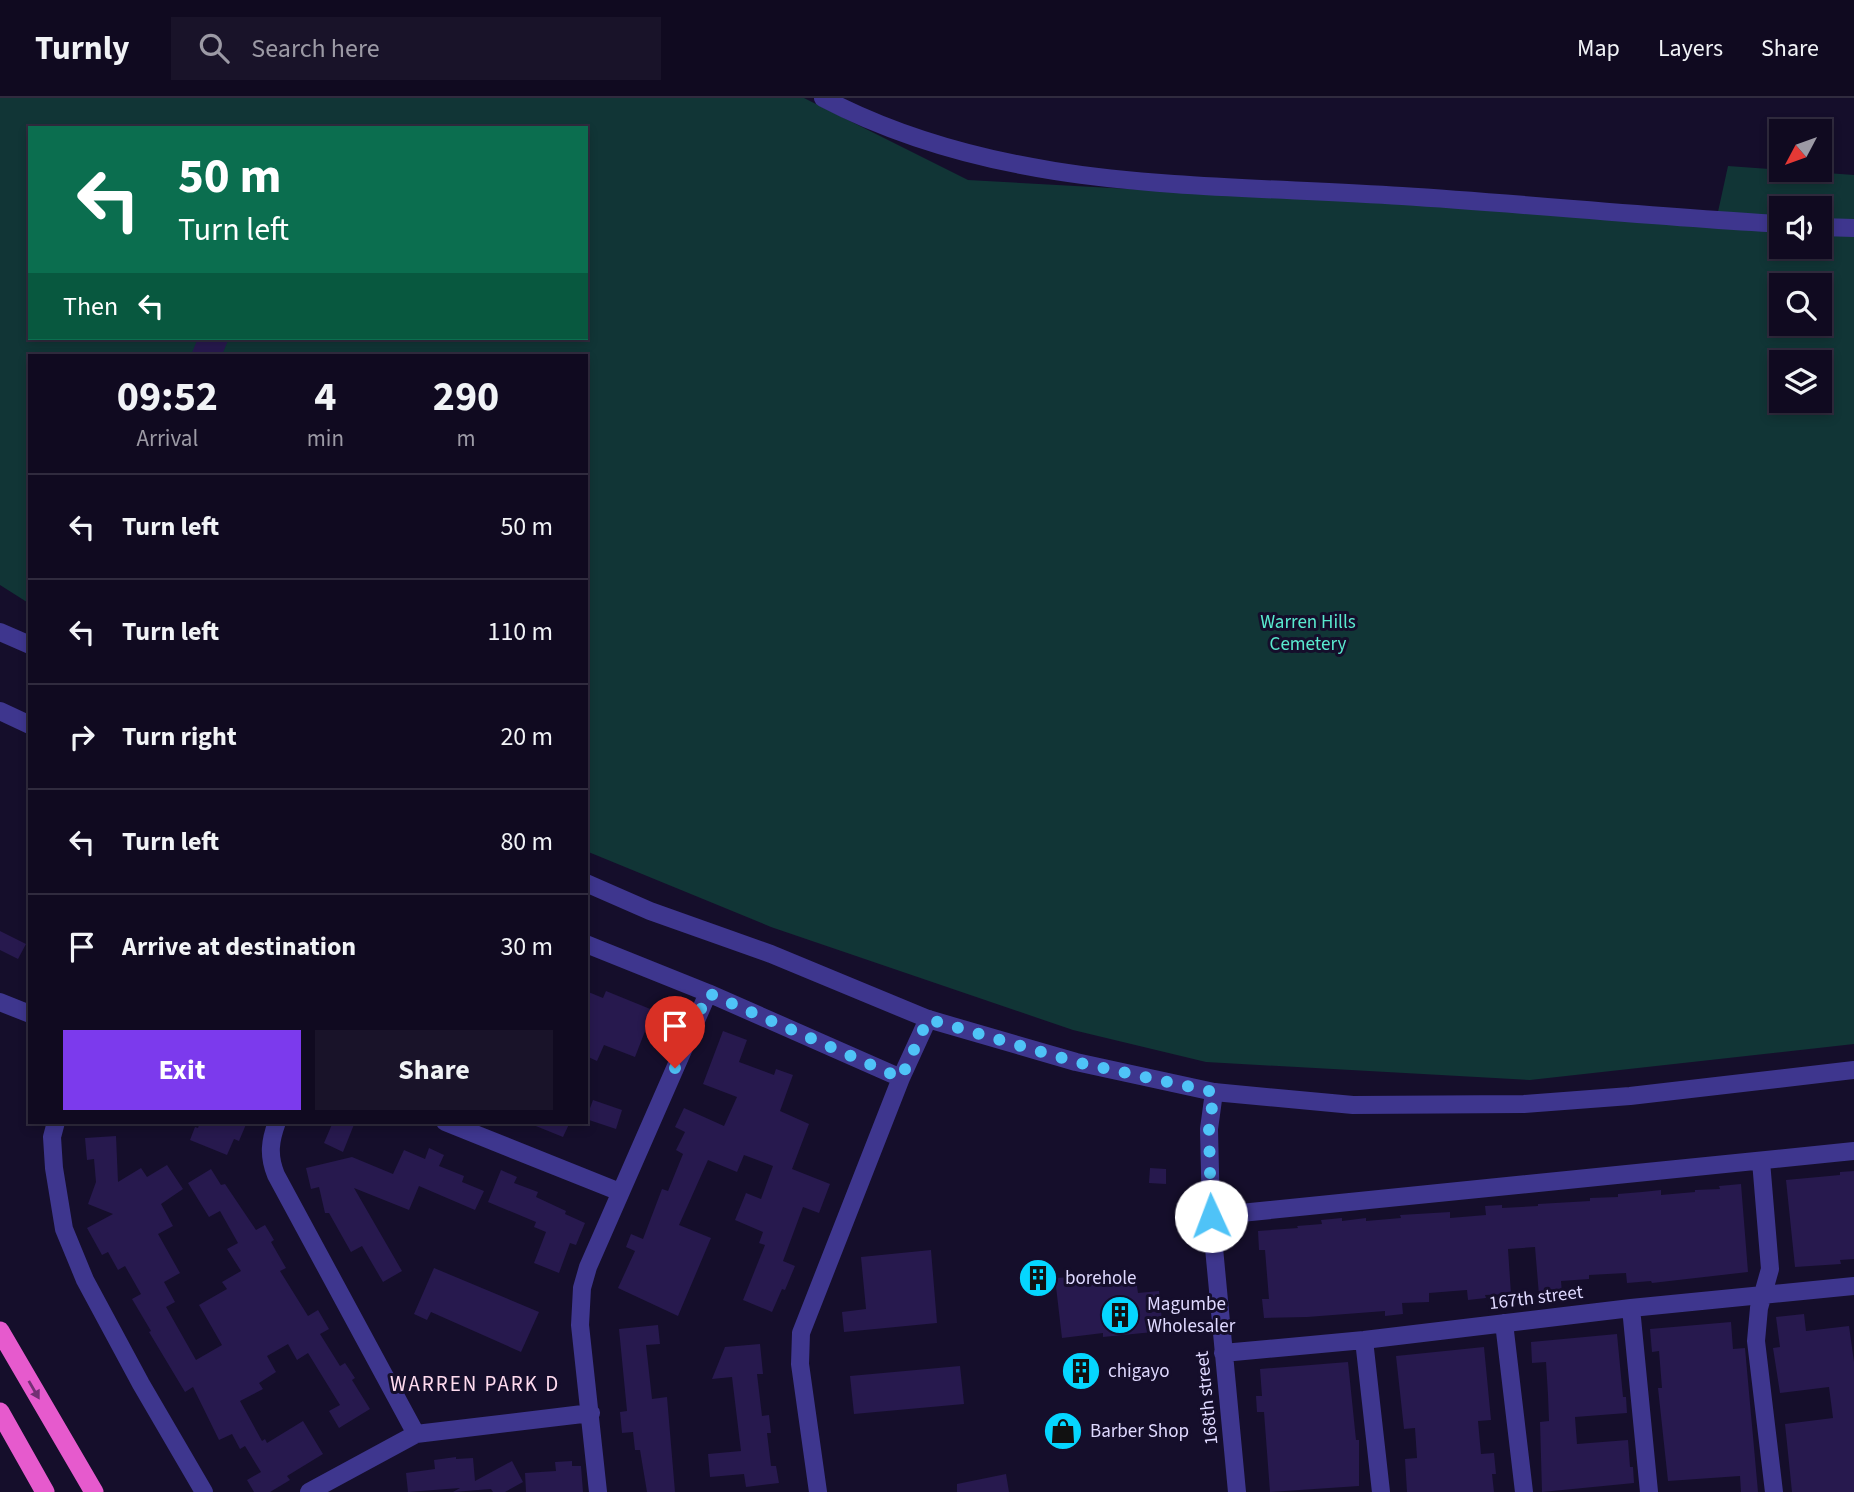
<!DOCTYPE html>
<style>
:root{--surface:#100a20;--page:#191329;--text:#f1f3f6;--muted:#9c9aa5;--line:#302b3e;--accent:#7c3aed}
body{margin:0;font-family:"Source Sans 3",sans-serif;background:var(--page);color:var(--text);height:100vh;display:flex;flex-direction:column;font-size:26px;white-space:nowrap}
*{box-sizing:border-box;margin:0}
p{font-size:23px;color:var(--muted)}
.icon{flex:none;width:38px;height:38px;fill:none;stroke:currentColor;stroke-width:2;stroke-linecap:round;stroke-linejoin:round}
.map{position:relative;flex:1;overflow:hidden}
.drawer{position:absolute;left:28px;top:256px;width:560px;height:770px;display:flex;flex-direction:column;background:var(--surface);border-radius:0px;box-shadow:0 4px 10px #0003,0 0 0 2px var(--line)}
.drawer>*{flex:none}
.hud{position:absolute;left:28px;top:28px;width:560px;height:214px;border-radius:0px;box-shadow:0 4px 10px #0003,0 0 0 2px var(--line);background:#0b6e4f;color:#fff;overflow:hidden}
.needle{width:46px;rotate:229deg}
.tools{position:absolute;left:1769px;top:21px;display:grid;gap:14px}
.tools a{display:grid;place-items:center;width:63px;height:63px;border-radius:0px;background:var(--surface);box-shadow:0 4px 10px #0003,0 0 0 2px var(--line);font-size:35px}
.pin{position:absolute;display:grid;place-items:center;width:60px;height:60px;color:#fff;margin:-72px -30px;border-radius:50% 50% 50% 0;rotate:-45deg;box-shadow:0 0 7px #0007}
.pin .icon{rotate:45deg}
.me{position:absolute;width:77px;margin:-38px;rotate:358deg;stroke-linejoin:round;filter:drop-shadow(0 0 5px #0008)}
.turn{display:flex;align-items:center;gap:24px;height:147px;padding:0 35px;font-size:32px}
.turn .icon{width:91px;height:91px;stroke-width:2.5}
.turn b{display:block;font-size:49px;line-height:60px}
.then{display:flex;align-items:center;height:66px;padding:0 35px;background:#0003;gap:14px;font-size:26px}
.eta{display:flex;justify-content:space-evenly;align-items:center;height:119px;text-align:center}
.eta b{font-size:42px;font-weight:700;line-height:49px}
.primary-button{display:flex;gap:14px;margin-top:auto;padding:14px 35px}
.primary-button a{flex:1;height:80px;border-radius:0px;background:var(--accent);color:#fff;font-size:28px;font-weight:700;line-height:80px;text-align:center}
.primary-button a+a{background:var(--page);color:var(--text)}
ul{padding:0;list-style:none}
li{display:flex;align-items:center;gap:21px;height:105px;padding:0 35px;border-top:2px solid var(--line)}
li div{flex:1}
li b{display:block;font-size:26px}
li em{font-style:normal}
header{display:flex;align-items:center;gap:42px;box-sizing:border-box;height:98px;padding:0 35px;background:var(--surface);border-bottom:2px solid var(--line)}
header strong{font-size:33px}
nav{display:flex;gap:38px;margin-inline-start:auto;font-size:24px}
.search{width:490px;height:63px;background:var(--page);display:flex;align-items:center;gap:18px;box-sizing:border-box;padding:0 24px;border-radius:0px;color:var(--muted);font-size:26px}
.map>svg:first-child{display:block}
</style>
<header>
<strong>Turnly</strong>
<div class="search"><svg class="icon" aria-label="search" viewBox="0 0 24 24"><circle cx="10" cy="10" r="6"/><path d="M15 15l6 6"/></svg>Search here</div>
<nav><a>Map</a><a>Layers</a><a>Share</a></nav>
</header>
<div class="map">
<svg width="1854" height="1394" viewBox="0 0 1854 1394">
<rect width="100%" height="100%" fill="#150e2b"/>
<!-- green -->
<path fill="#113536" fill-rule="evenodd" d="M 0,0 L 804,0 L 968,82 L 1716,123 L 1728,68 L 1854,77 L 1854,946 L 1530,982 L 1206,964 L 1073,932 L 771,829 L 586,753 L 586,257 L 30,257 L 30,506 L 0,487 ZM 30,30 L 586,30 L 586,240 L 30,240 ZM 1782,110 L 1820,110 L 1820,149 L 1782,149 ZM 1782,187 L 1820,187 L 1820,226 L 1782,226 ZM 1782,264 L 1820,264 L 1820,303 L 1782,303 Z"/>
<!-- building -->
<path fill="#27194e" d="M 198,240 L 229,240 L 222,257 L 191,257 Z
M 0,833 L 26,846 L 18,861 L 0,852 Z
M 586,893 L 603,900 L 606,893 L 660,915 L 654,931 L 647,928 L 635,959 L 604,947 L 597,963 L 586,958 Z
M 723,933 L 747,942 L 739,964 L 774,977 L 776,971 L 793,977 L 780,1013 L 809,1026 L 792,1071 L 830,1086 L 819,1115 L 803,1109 L 783,1163 L 795,1168 L 785,1192 L 782,1191 L 772,1214 L 743,1202 L 765,1147 L 759,1145 L 763,1134 L 735,1122 L 746,1095 L 761,1101 L 773,1068 L 744,1057 L 737,1074 L 708,1062 L 679,1127 L 711,1140 L 678,1218 L 618,1190 L 635,1153 L 626,1149 L 631,1136 L 643,1141 L 662,1091 L 668,1093 L 683,1056 L 676,1052 L 685,1034 L 675,1029 L 684,1010 L 724,1028 L 737,999 L 703,986 Z
M 593,1002 L 622,1012 L 616,1031 L 586,1021 Z
M 200,1024 L 247,1024 L 239,1043 L 234,1041 L 227,1057 L 190,1042 L 195,1029 L 198,1030 Z
M 333,1024 L 355,1024 L 343,1054 L 324,1045 Z
M 526,1024 L 570,1024 L 563,1039 Z
M 116,1038 L 118,1084 L 141,1070 L 147,1079 L 167,1067 L 183,1091 L 161,1106 L 173,1128 L 158,1136 L 180,1175 L 164,1184 L 175,1204 L 166,1209 L 196,1262 L 222,1247 L 199,1207 L 227,1191 L 222,1184 L 241,1173 L 227,1151 L 238,1145 L 220,1113 L 209,1119 L 188,1085 L 211,1071 L 221,1087 L 225,1086 L 256,1132 L 265,1127 L 274,1142 L 271,1144 L 286,1170 L 280,1173 L 308,1218 L 318,1212 L 329,1231 L 320,1236 L 340,1268 L 345,1265 L 355,1280 L 352,1282 L 370,1311 L 339,1330 L 329,1313 L 340,1307 L 308,1255 L 297,1262 L 288,1246 L 267,1258 L 276,1274 L 259,1285 L 263,1291 L 240,1303 L 262,1343 L 265,1341 L 267,1345 L 303,1323 L 323,1356 L 287,1378 L 290,1382 L 270,1394 L 254,1394 L 247,1382 L 261,1374 L 245,1348 L 240,1351 L 232,1336 L 219,1342 L 193,1289 L 185,1294 L 149,1234 L 151,1233 L 132,1201 L 141,1196 L 125,1168 L 118,1172 L 108,1154 L 102,1157 L 87,1130 L 113,1116 L 88,1106 L 96,1084 L 94,1061 L 87,1062 L 85,1040 Z
M 429,1050 L 444,1057 L 439,1068 L 464,1078 L 462,1084 L 484,1093 L 475,1112 L 419,1088 L 409,1112 L 354,1090 L 402,1173 L 383,1184 L 362,1148 L 351,1154 L 329,1115 L 325,1115 L 319,1089 L 311,1091 L 306,1070 L 352,1059 L 393,1076 L 404,1052 L 425,1061 Z
M 1150,1070 L 1166,1071 L 1166,1086 L 1149,1085 Z
M 501,1072 L 517,1079 L 514,1085 L 538,1094 L 536,1099 L 566,1113 L 565,1116 L 585,1125 L 576,1147 L 570,1145 L 559,1175 L 534,1165 L 546,1134 L 534,1129 L 536,1124 L 488,1104 Z
M 1854,1073 L 1854,1161 L 1840,1162 L 1841,1166 L 1795,1169 L 1786,1082 L 1840,1077 L 1840,1074 Z
M 1741,1086 L 1748,1174 L 1652,1185 L 1651,1183 L 1627,1185 L 1626,1175 L 1589,1177 L 1589,1181 L 1561,1183 L 1562,1195 L 1539,1197 L 1535,1149 L 1508,1151 L 1511,1196 L 1485,1197 L 1486,1200 L 1468,1202 L 1467,1192 L 1429,1195 L 1429,1204 L 1402,1205 L 1403,1216 L 1385,1218 L 1385,1213 L 1307,1219 L 1264,1220 L 1262,1201 L 1269,1201 L 1265,1152 L 1259,1152 L 1258,1133 L 1298,1130 L 1297,1128 L 1322,1126 L 1321,1122 L 1342,1120 L 1342,1123 L 1366,1120 L 1366,1123 L 1401,1120 L 1400,1117 L 1450,1114 L 1450,1120 L 1486,1117 L 1485,1108 L 1502,1107 L 1502,1110 L 1538,1108 L 1538,1106 L 1590,1103 L 1590,1100 L 1618,1099 L 1618,1096 L 1642,1094 L 1661,1092 L 1661,1097 L 1695,1094 L 1695,1092 L 1720,1091 L 1719,1088 Z
M 931,1152 L 937,1225 L 844,1234 L 842,1214 L 866,1211 L 861,1159 Z
M 434,1170 L 539,1214 L 521,1254 L 431,1214 L 427,1222 L 414,1216 Z
M 1135,1175 L 1138,1195 L 1159,1193 L 1163,1233 L 1103,1239 L 1103,1235 L 1062,1240 L 1055,1180 Z
M 1804,1216 L 1806,1233 L 1849,1228 L 1854,1264 L 1854,1394 L 1792,1394 L 1785,1326 L 1833,1320 L 1829,1289 L 1780,1295 L 1773,1250 L 1780,1249 L 1776,1219 Z
M 1731,1224 L 1733,1251 L 1745,1250 L 1758,1394 L 1741,1394 L 1740,1378 L 1668,1383 L 1658,1290 L 1662,1290 L 1659,1253 L 1652,1254 L 1650,1231 Z
M 658,1227 L 660,1246 L 646,1247 L 652,1301 L 667,1299 L 675,1394 L 647,1394 L 640,1352 L 635,1352 L 633,1334 L 622,1335 L 620,1314 L 627,1313 L 619,1231 Z
M 1617,1236 L 1623,1299 L 1626,1299 L 1627,1315 L 1575,1319 L 1577,1346 L 1628,1342 L 1630,1369 L 1633,1369 L 1634,1385 L 1542,1394 L 1540,1324 L 1549,1323 L 1548,1297 L 1546,1264 L 1532,1265 L 1531,1244 Z
M 760,1246 L 763,1276 L 757,1276 L 762,1318 L 769,1317 L 771,1335 L 767,1335 L 771,1368 L 776,1368 L 779,1385 L 746,1389 L 744,1376 L 710,1379 L 708,1356 L 741,1353 L 732,1279 L 712,1281 L 725,1249 Z
M 1484,1249 L 1491,1322 L 1478,1323 L 1481,1356 L 1494,1355 L 1496,1376 L 1492,1376 L 1494,1394 L 1407,1394 L 1405,1361 L 1417,1360 L 1415,1330 L 1404,1331 L 1396,1258 Z
M 1348,1264 L 1356,1342 L 1359,1342 L 1359,1388 L 1270,1394 L 1264,1314 L 1257,1314 L 1256,1298 L 1262,1298 L 1260,1271 Z
M 960,1268 L 964,1306 L 854,1316 L 850,1278 Z
M 456,1359 L 456,1361 L 473,1360 L 475,1383 L 512,1363 L 523,1384 L 505,1394 L 493,1394 L 491,1391 L 453,1394 L 460,1390 L 408,1394 L 406,1375 L 435,1371 L 434,1362 Z
M 572,1363 L 572,1368 L 581,1368 L 583,1394 L 526,1394 L 525,1375 L 556,1373 L 555,1364 Z
M 1006,1376 L 1009,1394 L 957,1394 L 957,1386 Z"/>
<g fill="none" stroke-linecap="round" stroke-linejoin="round">
<!-- minor -->
<path stroke="#3e368e" stroke-width="18" d="M 823,0 C 1004,95 1203,85 1402,98 C 1528,106 1655,119 1782,126
M 1820,129 L 1854,130
M 0,613 L 30,627
M 586,846 L 708,895 L 901,980
M 0,904 L 30,916
M 1214,994 L 1209,1031 L 1211,1118 L 1237,1394
M 56,1024 L 52,1039 L 54,1070 L 64,1131 L 85,1182 L 141,1286 L 204,1394
M 277,1024 C 270,1043 268,1057 276,1077 L 416,1336
M 445,1024 L 620,1094
M 1761,1063 L 1770,1171 L 1759,1210 L 1756,1243 L 1774,1394
M 1211,1118 L 1854,1053
M 1631,1210 L 1649,1394
M 1504,1225 L 1524,1394
M 1364,1242 L 1381,1394
M 1223,1255 L 1364,1242 L 1631,1210 L 1854,1188
M 309,1394 L 416,1336 L 591,1315
M 598,1394 L 580,1227 L 582,1190 L 588,1169 L 708,895
M 818,1394 L 800,1266 L 801,1235 L 901,980 L 928,921"/>
<!-- tertiary -->
<path stroke="#3e368e" stroke-width="18" d="M 0,534 L 30,547
M 586,785 L 650,813 L 771,856 L 928,921 L 1076,964 L 1214,994 L 1353,1007 L 1524,1006 L 1630,998 L 1854,972"/>
<!-- trunk -->
<path stroke="#e65acd" stroke-width="19" d="M 0,1233 L 94,1394
M 0,1314 L 45,1394"/>
</g>
<!-- one-way arrows -->
<defs><path id="oneway-solid" d="M-6-.8H1V-3.2L6.5 0L1 3.2V.8H-6Z" transform="scale(1.75)"/></defs>
<use fill="#733074" href="#oneway-solid" transform="translate(34 1292) rotate(60)"/>
<g fill="none" stroke-linecap="round" stroke-linejoin="round">
<!-- route -->
<path stroke="#4fc3f7" stroke-width="12" stroke-dasharray="0 21.6" d="M 675,970 L 708,895 L 901,980 L 928,921 L 1076,964 L 1214,994 L 1209,1031 L 1211,1118"/>
</g>
<!-- icons -->
<defs>
<g id="building-disc" transform="scale(2.0125)"><circle r="9.5" fill="#05d6ff" stroke="#150e2b"/><path d="M-4-6H4V6H1V3H-1V6H-4ZM-2.5-4.3h1.7v1.8h-1.7ZM.8-4.3h1.7v1.8H.8ZM-2.5-1h1.7V.8h-1.7ZM.8-1h1.7V.8H.8Z" fill="#111"/></g>
<g id="shop-disc" transform="scale(2.0125)"><circle r="9.5" fill="#05d6ff" stroke="#150e2b"/><path d="M-5-2.5h2.3a2.7 3.5 0 0 1 5.4 0H5L5.5 6h-11ZM-1.5-2.5h3a1.5 2.3 0 0 0-3 0Z" fill="#111"/></g>
</defs>
<g fill-rule="evenodd">
<use href="#building-disc" x="1038" y="1180"/>
<use href="#building-disc" x="1120" y="1217"/>
<use href="#building-disc" x="1081" y="1273"/>
<use href="#shop-disc" x="1063" y="1333"/>
</g>
<g text-anchor="middle" dominant-baseline="central" stroke-width="6" stroke-linejoin="round" paint-order="stroke">
<!-- park labels -->
<g font-size="19" fill="#59eacf" stroke="#150e2b">
<text x="1308" y="524">Warren Hills<tspan x="1308" dy="22">Cemetery</tspan></text>
</g>
<!-- poi labels -->
<g font-size="19" fill="#dfd9ff" stroke="#150e2b" text-anchor="start">
<text x="1065" y="1180">borehole</text>
<text x="1147" y="1206">Magumbe<tspan x="1147" dy="22">Wholesaler</tspan></text>
<text x="1108" y="1273">chigayo</text>
<text x="1090" y="1333">Barber Shop</text>
</g>
<!-- street labels -->
<g font-size="19" fill="#dfd9ff" stroke="#150e2b">
<text transform="translate(1536 1200) rotate(-7)">167th street</text>
<text transform="translate(1207 1300) rotate(-96)">168th street</text>
</g>
<!-- neighbourhood labels -->
<g font-size="21" letter-spacing="2" fill="#ffdbef" stroke="#150e2b">
<text x="475" y="1286">WARREN PARK D</text>
</g>
</g>
</svg>
<div class="tools">
<a><svg class="needle" viewBox="-14 -14 28 28"><path d="M0-13l5 13h-10z" fill="#e53935"/><path d="M0 13l5-13h-10z" fill="#9c9aa5"/></svg></a>
<a><svg class="icon" aria-label="sound" viewBox="0 0 24 24"><path d="M4 9h4l5-4v14l-5-4H4zM17 9q2 3 0 6"/></svg></a>
<a><svg class="icon" aria-label="search" viewBox="0 0 24 24"><circle cx="10" cy="10" r="6"/><path d="M15 15l6 6"/></svg></a>
<a><svg class="icon" aria-label="layers" viewBox="0 0 24 24"><path d="M12 4l9 5-9 5-9-5zM3 14l9 5 9-5"/></svg></a>
</div>
<div class="pin" style="left:675px;top:970px;background:#d93025"><svg class="icon" aria-label="arrive" viewBox="0 0 24 24"><path d="M6 21V4h12l-3 4 3 4H6"/></svg></div>
<svg class="me" style="left:1211px;top:1118px" viewBox="-20 -20 40 40"><circle r="19" fill="#fff"/><path d="M0-13L10 11 0 6-10 11z" fill="#4fc3f7"/></svg>
<div class="hud">
<div class="turn"><svg class="icon" aria-label="left" viewBox="0 0 24 24"><path d="M17 20v-9H6M10 6l-5 5 5 5"/></svg><div><b>50 m</b>Turn left</div></div>
<div class="then">Then<svg class="icon" aria-label="left" viewBox="0 0 24 24"><path d="M17 20v-9H6M10 6l-5 5 5 5"/></svg></div>
</div>
<section class="drawer">
<div class="eta">
<div><b>09:52</b><p>Arrival</p></div>
<div><b>4</b><p>min</p></div>
<div><b>290</b><p>m</p></div>
</div>
<ul>
<li><svg class="icon" aria-label="left" viewBox="0 0 24 24"><path d="M17 20v-9H6M10 6l-5 5 5 5"/></svg><div><b>Turn left</b></div><em>50 m</em></li>
<li><svg class="icon" aria-label="left" viewBox="0 0 24 24"><path d="M17 20v-9H6M10 6l-5 5 5 5"/></svg><div><b>Turn left</b></div><em>110 m</em></li>
<li><svg class="icon" aria-label="right" viewBox="0 0 24 24"><path d="M7 20v-9h11M14 6l5 5-5 5"/></svg><div><b>Turn right</b></div><em>20 m</em></li>
<li><svg class="icon" aria-label="left" viewBox="0 0 24 24"><path d="M17 20v-9H6M10 6l-5 5 5 5"/></svg><div><b>Turn left</b></div><em>80 m</em></li>
<li><svg class="icon" aria-label="arrive" viewBox="0 0 24 24"><path d="M6 21V4h12l-3 4 3 4H6"/></svg><div><b>Arrive at destination</b></div><em>30 m</em></li>
</ul>
<div class="primary-button"><a>Exit</a><a>Share</a></div>
</section>
</div>
